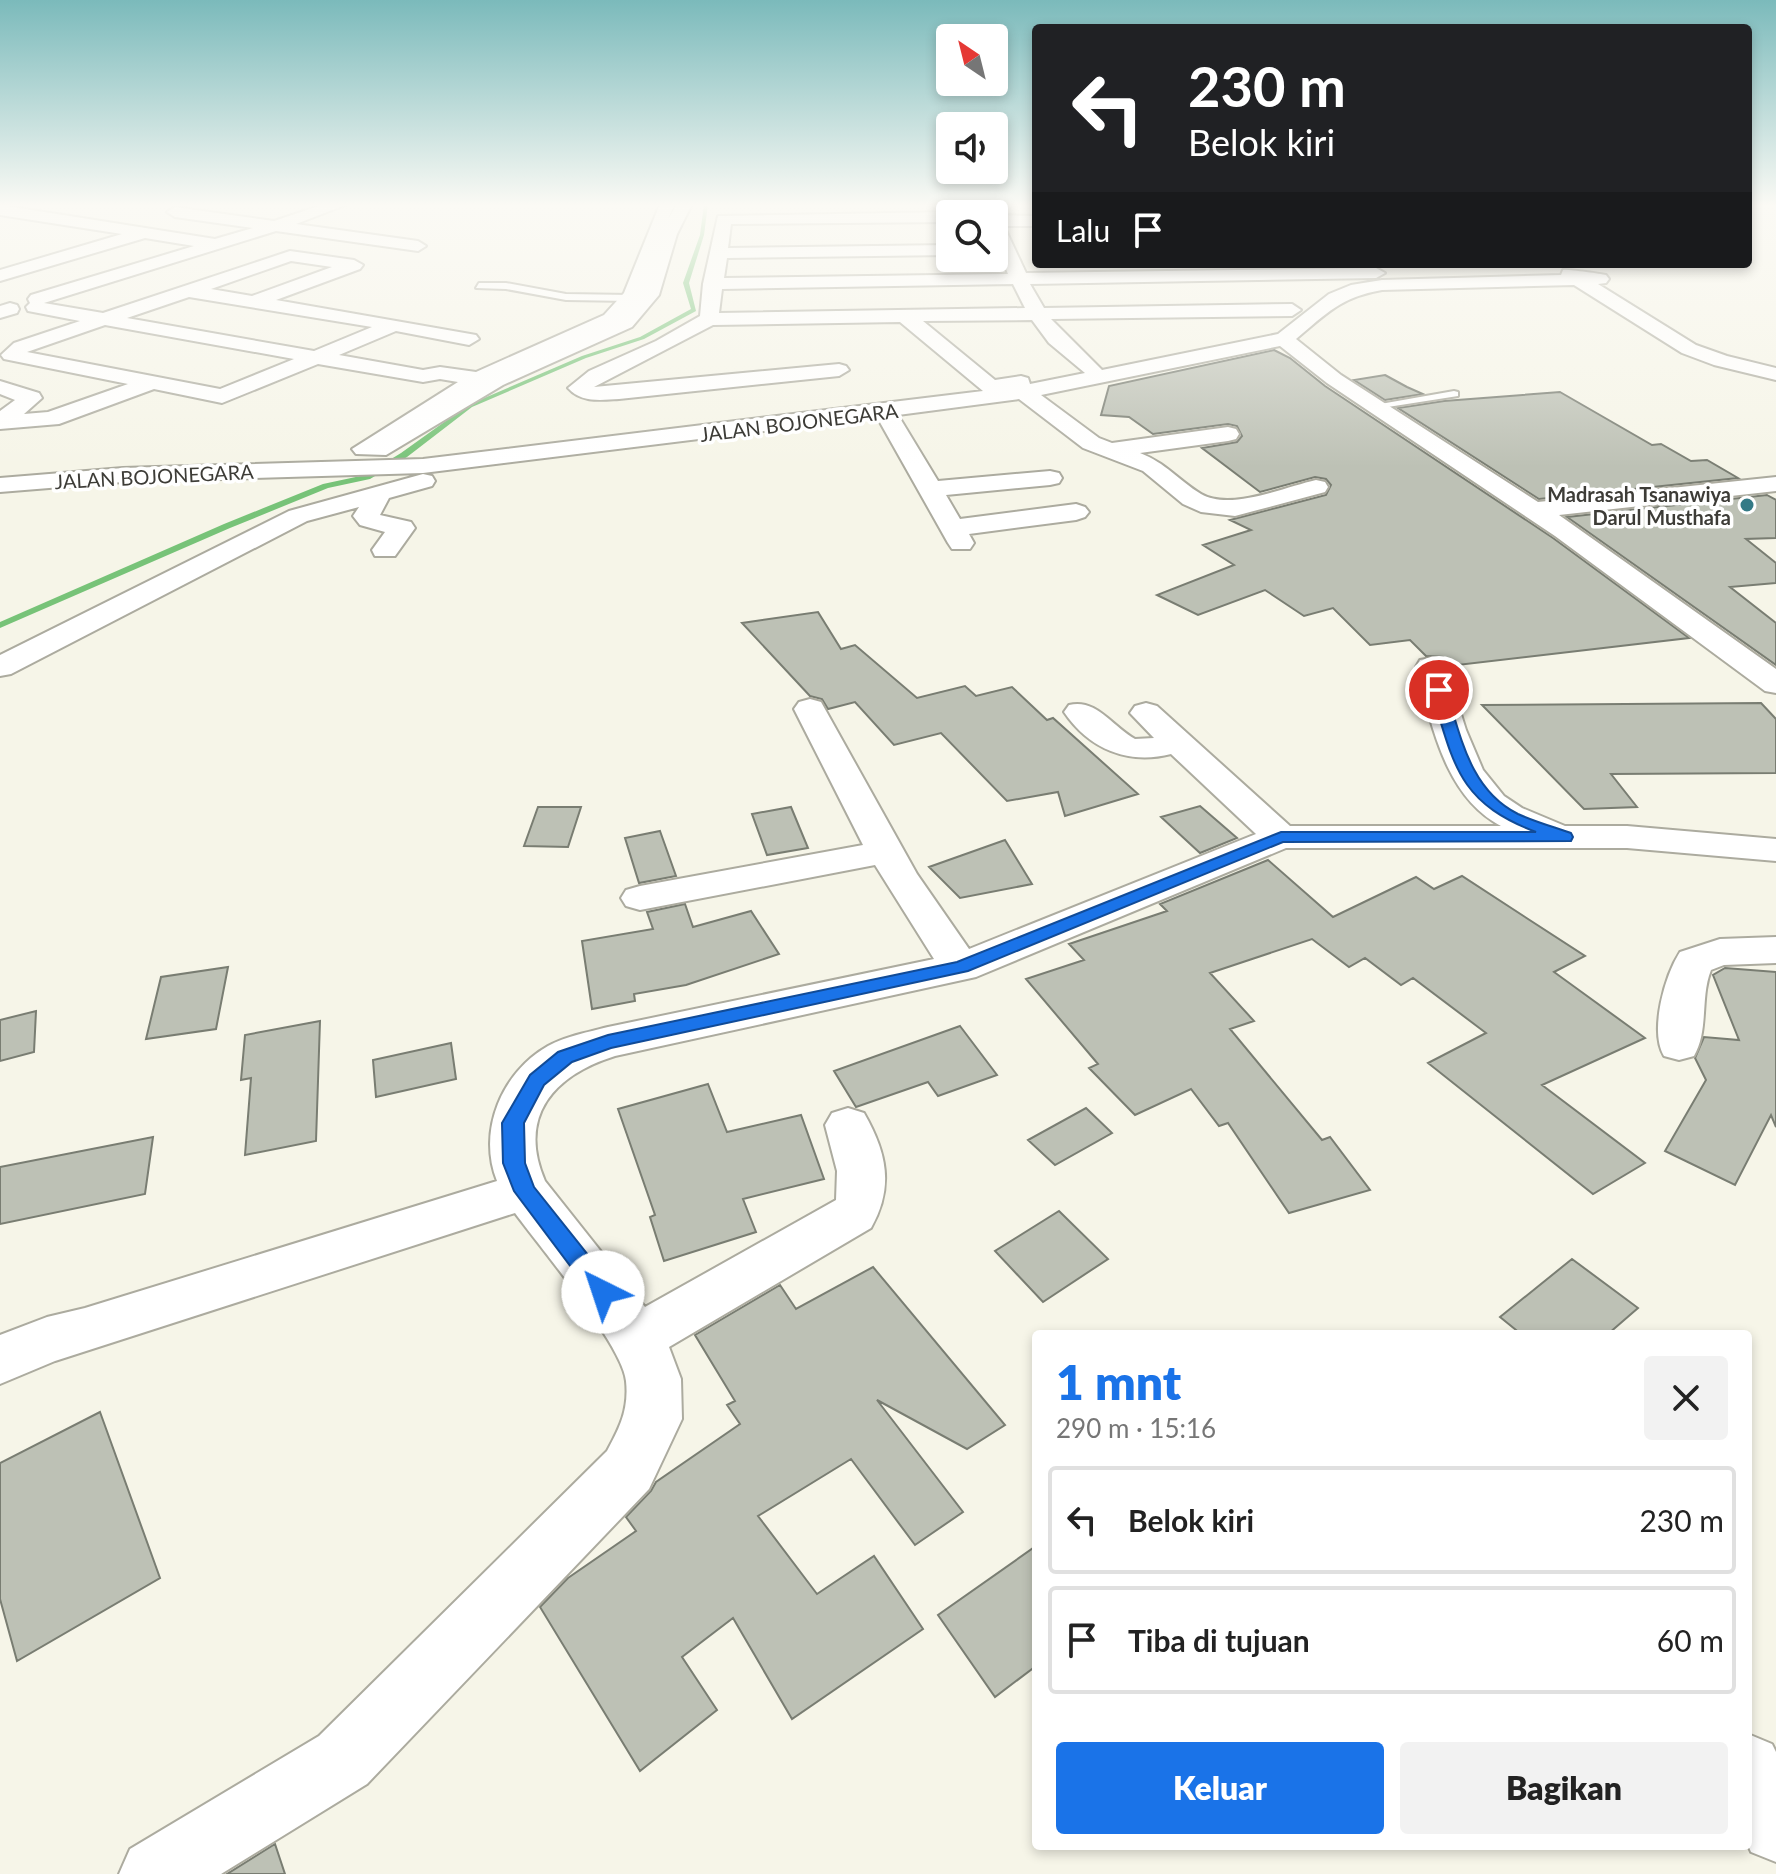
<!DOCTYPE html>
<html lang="id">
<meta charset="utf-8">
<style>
:root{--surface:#fff;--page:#f2f2f2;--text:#222;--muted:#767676;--line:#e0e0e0;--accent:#1a73e8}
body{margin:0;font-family:Lato,sans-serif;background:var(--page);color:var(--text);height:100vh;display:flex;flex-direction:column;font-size:30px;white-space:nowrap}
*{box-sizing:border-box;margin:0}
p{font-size:26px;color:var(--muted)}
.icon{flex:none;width:44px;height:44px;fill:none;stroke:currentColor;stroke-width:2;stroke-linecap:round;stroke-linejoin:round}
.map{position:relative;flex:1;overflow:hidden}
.details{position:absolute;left:1032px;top:1330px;width:720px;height:520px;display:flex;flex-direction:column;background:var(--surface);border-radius:8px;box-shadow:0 4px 12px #0003}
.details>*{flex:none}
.banner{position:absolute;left:1032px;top:24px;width:720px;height:244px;border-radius:8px;box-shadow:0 4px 12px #0003;background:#202124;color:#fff;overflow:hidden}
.needle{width:52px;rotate:325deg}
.controls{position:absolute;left:936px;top:24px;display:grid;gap:16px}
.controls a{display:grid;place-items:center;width:72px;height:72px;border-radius:8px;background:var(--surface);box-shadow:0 4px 12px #0003;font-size:40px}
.pin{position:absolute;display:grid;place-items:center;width:68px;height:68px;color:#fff;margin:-34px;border:4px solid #fff;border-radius:50%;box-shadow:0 2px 8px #0007}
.me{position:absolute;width:88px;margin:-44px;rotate:319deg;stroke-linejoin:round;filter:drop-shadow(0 0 6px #0008)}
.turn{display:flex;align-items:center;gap:28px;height:168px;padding:0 24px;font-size:36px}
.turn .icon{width:104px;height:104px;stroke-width:2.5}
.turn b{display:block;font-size:56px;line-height:68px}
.then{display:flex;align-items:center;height:76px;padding:0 24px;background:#0003;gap:16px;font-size:30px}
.round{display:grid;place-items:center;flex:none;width:84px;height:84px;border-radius:8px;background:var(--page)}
.head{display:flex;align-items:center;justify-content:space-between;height:136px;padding:0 24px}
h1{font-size:48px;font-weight:800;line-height:60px;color:var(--accent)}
.button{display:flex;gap:16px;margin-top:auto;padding:16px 24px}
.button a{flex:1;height:92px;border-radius:8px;background:var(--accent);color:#fff;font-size:32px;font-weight:800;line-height:92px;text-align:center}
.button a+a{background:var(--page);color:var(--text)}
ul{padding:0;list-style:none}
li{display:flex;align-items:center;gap:24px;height:108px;margin:0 16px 12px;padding:0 8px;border:4px solid var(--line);border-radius:8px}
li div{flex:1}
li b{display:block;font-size:30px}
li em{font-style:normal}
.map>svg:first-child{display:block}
</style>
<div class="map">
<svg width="1776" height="1874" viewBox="0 0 1776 1874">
<rect width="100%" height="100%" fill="#f6f5e8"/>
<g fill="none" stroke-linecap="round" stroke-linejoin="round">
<!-- stream -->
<path fill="#77c378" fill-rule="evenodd" d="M 704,204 L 708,204 L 704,235 L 689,283 L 696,311 L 644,339 L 586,358 L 472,407 L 407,457 L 370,479 L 328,488 L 230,528 L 0,628 L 0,622 L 224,524 L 323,484 L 365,475 L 401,453 L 468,405 L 582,356 L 640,337 L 691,309 L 683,283 L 700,235 Z"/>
</g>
<!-- building -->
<path fill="#bdc1b5" stroke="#797d72" stroke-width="2" d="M 1274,350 L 1290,358 L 1325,386 L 1553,538 L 1689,638 L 1449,666 L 1443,657 L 1426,656 L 1410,640 L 1370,645 L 1333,608 L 1304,616 L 1265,590 L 1198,615 L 1157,595 L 1234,565 L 1203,545 L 1251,530 L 1230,520 L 1326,495 L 1331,485 L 1326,479 L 1315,477 L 1260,492 L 1202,448 L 1237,442 L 1242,436 L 1237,426 L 1228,424 L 1153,434 L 1129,417 L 1101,415 L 1109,386 Z
M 1385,375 L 1407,387 L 1423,394 L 1385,400 L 1354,380 Z
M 1560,392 L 1652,445 L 1661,444 L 1691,461 L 1707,460 L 1738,478 L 1539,499 L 1398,408 L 1444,401 Z
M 1767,495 L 1776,500 L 1776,538 L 1746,539 L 1776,563 L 1776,583 L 1730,587 L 1776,623 L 1776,665 L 1567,517 Z
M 818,612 L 841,649 L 855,645 L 917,698 L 965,686 L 976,696 L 1012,687 L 1047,720 L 1053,718 L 1138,794 L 1065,816 L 1058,792 L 1007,801 L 941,733 L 894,745 L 855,702 L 828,709 L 822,699 L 810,696 L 742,623 Z
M 1761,703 L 1776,719 L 1776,773 L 1611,774 L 1637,807 L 1584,809 L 1482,705 Z
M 1200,806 L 1237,838 L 1200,853 L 1161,817 Z
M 538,807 L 581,807 L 568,847 L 524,846 Z
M 791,807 L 808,848 L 767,855 L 752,814 Z
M 660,831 L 676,876 L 639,883 L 625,838 Z
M 1005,840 L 1032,884 L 960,898 L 929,867 Z
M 1268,860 L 1333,917 L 1416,877 L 1434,889 L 1462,876 L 1585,956 L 1554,972 L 1645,1038 L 1542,1085 L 1645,1163 L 1593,1194 L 1428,1063 L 1486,1033 L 1413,978 L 1401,985 L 1365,958 L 1349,967 L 1312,939 L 1210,973 L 1254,1021 L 1230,1029 L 1322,1140 L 1330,1137 L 1370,1190 L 1289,1213 L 1228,1123 L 1219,1126 L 1191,1089 L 1135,1115 L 1089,1068 L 1098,1064 L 1026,979 L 1084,960 L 1069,944 L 1167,911 L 1160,904 Z
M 685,904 L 693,927 L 751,911 L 779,954 L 686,985 L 634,994 L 635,1001 L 592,1009 L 582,941 L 653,929 L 647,912 Z
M 228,967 L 216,1029 L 146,1039 L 161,977 Z
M 1725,968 L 1776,972 L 1776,1127 L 1771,1115 L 1735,1185 L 1665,1151 L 1706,1080 L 1695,1058 L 1704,1037 L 1739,1040 L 1713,975 Z
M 36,1011 L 34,1052 L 0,1061 L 0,1020 Z
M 320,1021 L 316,1141 L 245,1155 L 251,1078 L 241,1080 L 245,1035 Z
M 960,1026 L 997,1075 L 938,1096 L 928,1082 L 856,1107 L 834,1071 Z
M 451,1043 L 456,1079 L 376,1097 L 373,1060 Z
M 708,1084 L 727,1132 L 801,1115 L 824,1179 L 743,1199 L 756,1232 L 664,1261 L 650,1217 L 655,1215 L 618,1109 Z
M 1086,1108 L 1112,1133 L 1055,1165 L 1028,1140 Z
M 153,1137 L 145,1194 L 0,1224 L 0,1167 Z
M 1059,1211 L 1108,1259 L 1043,1302 L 995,1251 Z
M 1572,1259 L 1638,1308 L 1608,1334 L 1521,1334 L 1500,1317 Z
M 873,1267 L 1005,1425 L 967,1449 L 877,1400 L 963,1512 L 915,1545 L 851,1459 L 758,1516 L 817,1594 L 874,1556 L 923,1629 L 792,1719 L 733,1618 L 682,1657 L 717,1710 L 640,1771 L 540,1607 L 568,1578 L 636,1531 L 626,1517 L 651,1491 L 656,1482 L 740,1424 L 727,1405 L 735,1401 L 695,1335 L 780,1285 L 796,1309 Z
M 100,1412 L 160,1578 L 17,1661 L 0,1599 L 0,1463 Z
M 1036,1546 L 1036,1666 L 995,1697 L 938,1615 Z
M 275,1844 L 285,1874 L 227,1874 Z"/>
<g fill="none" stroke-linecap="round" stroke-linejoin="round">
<!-- service casing -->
<g stroke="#acab9f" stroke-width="4">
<path id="service" d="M 479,283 L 506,283 L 566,294 L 631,295 L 636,298 L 631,301 L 566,300 L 506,289 L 476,288 Z
M 1454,391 L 1458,392 L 1458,396 L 1375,409 L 1369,406 Z"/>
</g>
<!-- minor casing -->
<g stroke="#acab9f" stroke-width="4">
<path id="minor" d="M 325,204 L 348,204 L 296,224 L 418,241 L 426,246 L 418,251 L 276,231 L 44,303 L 103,313 L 290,251 L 354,260 L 363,265 L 360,269 L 276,300 L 476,335 L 479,339 L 469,345 L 396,331 L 339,355 L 423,370 L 440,367 L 476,372 L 604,315 L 624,293 L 660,204 L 675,204 L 668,219 L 677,204 L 692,204 L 677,234 L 659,295 L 632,327 L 503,385 L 386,455 L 356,454 L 352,449 L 458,382 L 440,379 L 423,382 L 318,364 L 222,403 L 154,389 L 59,424 L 0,429 L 0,411 L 15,400 L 0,394 L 0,381 L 39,393 L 42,398 L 24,414 L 48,412 L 128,384 L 4,359 L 1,355 L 14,343 L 80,321 L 28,311 L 26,307 L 30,303 L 28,299 L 31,295 L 194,246 L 145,238 L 0,281 L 0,270 L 122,234 L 0,215 L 0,205 L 215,239 L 253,228 L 175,217 L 167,212 L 175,207 L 274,221 ZM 291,261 L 332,267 L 252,296 L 211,289 ZM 189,297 L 372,327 L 314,351 L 127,318 ZM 105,325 L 294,359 L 220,389 L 27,352 Z
M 950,212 L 956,214 L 950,214 L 950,222 L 731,224 L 728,248 L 950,245 L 950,255 L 727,258 L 724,278 L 1008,274 L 994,239 L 994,215 L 1036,216 L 1036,226 L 1004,226 L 1026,273 L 1376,268 L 1385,273 L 1376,278 L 1030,284 L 1044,308 L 1292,304 L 1301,310 L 1292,316 L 1051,319 L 1102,370 L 1278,334 L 1329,294 L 1351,285 L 1382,280 L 1561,275 L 1563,270 C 1567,269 1600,274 1606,275 L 1609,279 L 1606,283 L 1598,284 L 1696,345 L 1727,356 L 1776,368 L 1776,380 L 1714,365 L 1682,353 L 1574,285 L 1382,290 C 1341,297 1327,313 1296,339 L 1341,375 L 1538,502 L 1776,477 L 1776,491 L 1559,515 L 1776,669 L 1776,693 L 1765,691 L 1555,536 L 1327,383 L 1280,346 L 1041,395 L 1099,438 L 1112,443 L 1228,427 L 1236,429 L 1239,434 L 1236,439 L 1228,441 L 1140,453 C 1166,463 1178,480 1201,494 C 1230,511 1285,487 1316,480 L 1325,482 L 1328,487 L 1325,492 L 1235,516 L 1201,512 L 1183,504 L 1143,471 L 1083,448 L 1019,399 L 898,415 L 938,481 L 1050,471 L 1059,473 L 1062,478 L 1059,483 L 1050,485 L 946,495 L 960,519 L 1076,504 L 1085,507 L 1089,512 L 1085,517 L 1076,520 L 969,534 L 974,543 L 970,549 L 952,549 L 948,543 L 877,417 L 423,473 L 123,482 L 0,492 L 0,478 L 123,468 L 423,459 L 983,391 L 900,322 L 713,325 L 594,387 L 839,364 L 846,366 L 849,370 L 839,376 L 619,399 C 601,400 581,403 568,388 L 589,371 L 656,341 L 700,316 L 703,284 L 718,216 ZM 1013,284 L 1025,308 L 719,313 L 722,289 ZM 1032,320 L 1049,343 L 1085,373 L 1030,384 L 1028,378 L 1021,376 L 995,380 L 923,321 Z
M 10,303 L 17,305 L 19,309 L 17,313 L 0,318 L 0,306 Z
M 423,474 L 432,476 L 435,481 L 432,486 L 389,498 L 380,515 L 411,522 L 415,528 L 395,556 L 375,556 L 372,550 L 385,532 L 360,525 L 353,516 L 359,507 L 307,521 L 11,674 L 0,676 L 0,655 L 289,511 Z
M 1431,658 L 1442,660 L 1446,667 L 1466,730 L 1483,770 L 1504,796 L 1522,808 L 1565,826 L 1627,826 L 1776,839 L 1776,861 L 1627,848 L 1286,848 L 976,977 L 615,1056 C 554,1075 517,1116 545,1181 L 645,1307 L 836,1200 L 837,1171 L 825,1125 L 832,1113 L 848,1108 L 864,1113 C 887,1153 894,1187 871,1228 L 669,1347 L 681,1379 L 682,1419 L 649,1489 L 367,1784 L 221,1874 L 119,1874 L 130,1849 L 319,1736 L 607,1451 C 620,1427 629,1409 626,1381 C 623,1346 540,1247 515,1213 L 55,1361 L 0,1384 L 0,1335 L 47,1317 L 85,1308 L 497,1181 C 477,1131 502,1072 548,1046 C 566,1036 589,1032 608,1027 L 934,959 L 875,865 L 640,910 L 626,906 L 621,898 L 626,890 L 640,886 L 863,845 L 794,709 L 799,702 L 810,699 L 821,702 L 917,874 L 969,949 L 1256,834 L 1171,754 C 1128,765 1089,749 1064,712 L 1069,705 C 1096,698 1112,726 1135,739 L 1154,738 L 1130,713 L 1135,706 L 1146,703 L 1157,706 L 1290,826 L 1501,826 C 1444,796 1432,724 1416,667 L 1420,660 Z
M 1776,937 L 1776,963 L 1724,965 L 1711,970 C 1700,997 1709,1030 1694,1056 L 1679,1060 L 1664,1056 C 1649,1031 1665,975 1680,952 L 1720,939 Z
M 1748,1734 L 1772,1744 L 1776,1752 L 1776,1862 L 1751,1852 L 1748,1845 Z"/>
</g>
<!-- service -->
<use href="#service" fill="#fff" fill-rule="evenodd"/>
<!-- minor -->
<use href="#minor" fill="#fff" fill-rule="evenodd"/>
</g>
<!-- sky -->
<linearGradient id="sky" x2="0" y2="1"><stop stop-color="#7bbabb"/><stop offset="0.44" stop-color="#fbfaf5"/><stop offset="1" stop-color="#fbfaf5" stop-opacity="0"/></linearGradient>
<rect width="1776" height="467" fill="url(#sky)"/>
<!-- route -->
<path fill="#1a73e8" stroke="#114b97" stroke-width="2" d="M 1439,686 L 1446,690 C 1461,737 1470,790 1518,814 C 1535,822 1554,827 1571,833 L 1573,837 L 1571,841 L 1283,842 L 968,971 L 611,1048 L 572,1062 L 544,1085 L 524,1123 L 525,1163 L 534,1187 L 612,1285 L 615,1292 L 612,1299 L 603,1302 L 595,1299 L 514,1191 L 503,1163 L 502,1123 L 530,1075 L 558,1052 L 608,1035 L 957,962 L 1281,832 L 1536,832 C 1457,802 1454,764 1431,690 Z"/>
<!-- markers -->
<circle fill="#347a86" stroke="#fff" stroke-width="3" cx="1747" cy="505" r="8"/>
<g text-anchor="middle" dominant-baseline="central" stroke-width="7" stroke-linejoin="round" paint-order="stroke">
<!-- far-street labels -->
<g font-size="20" fill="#3d3c37" stroke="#fff">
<text transform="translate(799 422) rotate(-7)">JALAN BOJONEGARA</text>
<text transform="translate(154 476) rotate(-3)">JALAN BOJONEGARA</text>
</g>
<!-- far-poi labels -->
<g font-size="20" font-weight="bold" fill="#3d3c37" stroke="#fff" text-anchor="end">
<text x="1731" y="494">Madrasah Tsanawiya<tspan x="1731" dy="23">Darul Musthafa</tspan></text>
</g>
</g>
</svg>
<div class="controls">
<a><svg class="needle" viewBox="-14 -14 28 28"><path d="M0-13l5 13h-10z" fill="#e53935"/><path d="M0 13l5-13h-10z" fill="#767676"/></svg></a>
<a><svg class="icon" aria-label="sound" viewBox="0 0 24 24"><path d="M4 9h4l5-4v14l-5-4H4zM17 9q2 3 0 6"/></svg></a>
<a><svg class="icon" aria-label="search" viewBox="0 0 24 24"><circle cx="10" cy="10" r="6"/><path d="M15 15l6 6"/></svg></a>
</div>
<div class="pin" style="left:1439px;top:690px;background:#d93025"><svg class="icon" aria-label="arrive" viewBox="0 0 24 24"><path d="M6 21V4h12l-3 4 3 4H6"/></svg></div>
<svg class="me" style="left:603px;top:1292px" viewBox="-20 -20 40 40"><circle r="19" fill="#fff"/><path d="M0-13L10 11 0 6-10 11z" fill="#1a73e8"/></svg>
<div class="banner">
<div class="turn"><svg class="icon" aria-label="left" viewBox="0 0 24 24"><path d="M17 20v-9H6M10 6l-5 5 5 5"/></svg><div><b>230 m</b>Belok kiri</div></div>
<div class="then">Lalu<svg class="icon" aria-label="arrive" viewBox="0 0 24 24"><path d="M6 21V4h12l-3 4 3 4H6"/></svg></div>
</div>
<section class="details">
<div class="head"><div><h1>1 mnt</h1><p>290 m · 15:16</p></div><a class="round"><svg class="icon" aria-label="close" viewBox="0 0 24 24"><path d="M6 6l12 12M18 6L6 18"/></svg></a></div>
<ul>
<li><svg class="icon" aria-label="left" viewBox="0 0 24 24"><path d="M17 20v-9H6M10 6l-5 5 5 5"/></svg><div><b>Belok kiri</b></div><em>230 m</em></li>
<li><svg class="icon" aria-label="arrive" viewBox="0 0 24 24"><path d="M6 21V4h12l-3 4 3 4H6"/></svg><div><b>Tiba di tujuan</b></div><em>60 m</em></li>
</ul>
<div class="button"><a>Keluar</a><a>Bagikan</a></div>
</section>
</div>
